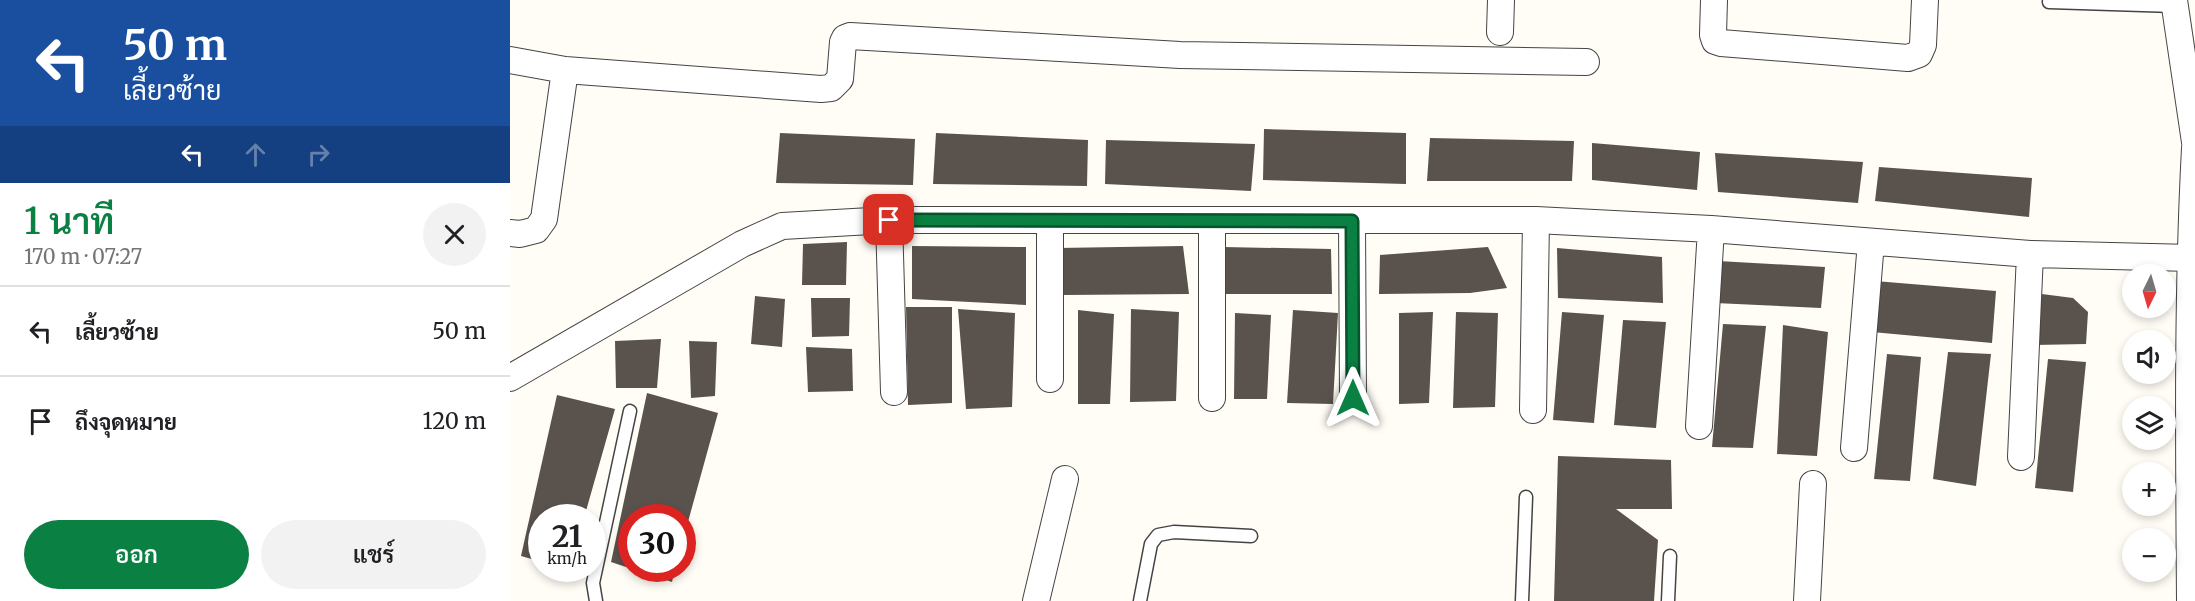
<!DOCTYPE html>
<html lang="th">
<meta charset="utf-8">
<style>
:root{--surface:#fff;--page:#f2f2f2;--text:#202124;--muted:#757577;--line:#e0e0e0;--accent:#0b8043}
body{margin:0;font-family:Merriweather,Sarabun,serif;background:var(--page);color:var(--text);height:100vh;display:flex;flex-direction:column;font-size:22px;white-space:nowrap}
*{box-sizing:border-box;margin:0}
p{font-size:20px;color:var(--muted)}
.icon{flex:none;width:33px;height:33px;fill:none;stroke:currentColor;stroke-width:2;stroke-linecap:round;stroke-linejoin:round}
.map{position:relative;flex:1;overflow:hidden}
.details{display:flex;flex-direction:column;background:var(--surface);width:510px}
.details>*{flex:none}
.guide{background:#1a4fa0;color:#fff;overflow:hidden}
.needle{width:39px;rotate:185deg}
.tools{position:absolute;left:1612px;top:264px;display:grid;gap:12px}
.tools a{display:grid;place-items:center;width:54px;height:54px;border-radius:50%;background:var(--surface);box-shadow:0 3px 9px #0003;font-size:30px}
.speed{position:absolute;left:18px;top:504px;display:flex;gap:12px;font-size:30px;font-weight:700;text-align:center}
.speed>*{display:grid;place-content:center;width:78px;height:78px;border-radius:50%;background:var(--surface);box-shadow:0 3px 9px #0003;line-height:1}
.speed small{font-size:15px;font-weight:400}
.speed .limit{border:9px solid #d22;background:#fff;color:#111}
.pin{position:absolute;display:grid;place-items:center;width:51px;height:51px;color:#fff;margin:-26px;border-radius:12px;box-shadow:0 3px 9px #0006}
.me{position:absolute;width:66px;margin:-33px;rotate:0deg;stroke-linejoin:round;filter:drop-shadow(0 0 4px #0008)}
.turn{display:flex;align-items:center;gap:21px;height:126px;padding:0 24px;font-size:27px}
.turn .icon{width:78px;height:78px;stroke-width:2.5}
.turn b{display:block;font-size:42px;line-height:51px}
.lanes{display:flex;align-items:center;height:57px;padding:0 24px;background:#0003;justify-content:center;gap:30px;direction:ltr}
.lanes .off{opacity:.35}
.round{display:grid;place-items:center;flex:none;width:63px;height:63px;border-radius:32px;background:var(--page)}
.summary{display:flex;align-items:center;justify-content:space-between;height:102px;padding:0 24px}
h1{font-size:36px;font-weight:600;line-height:45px;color:var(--accent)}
.action{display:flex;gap:12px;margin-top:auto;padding:12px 24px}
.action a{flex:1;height:69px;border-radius:36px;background:var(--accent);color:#fff;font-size:24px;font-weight:600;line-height:69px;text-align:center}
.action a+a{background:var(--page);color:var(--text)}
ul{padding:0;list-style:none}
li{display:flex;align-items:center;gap:18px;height:90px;padding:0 24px;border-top:2px solid var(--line)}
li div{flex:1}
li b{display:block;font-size:22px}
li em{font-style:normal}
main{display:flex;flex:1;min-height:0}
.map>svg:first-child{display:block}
</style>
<main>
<section class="details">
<div class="guide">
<div class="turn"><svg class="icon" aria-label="left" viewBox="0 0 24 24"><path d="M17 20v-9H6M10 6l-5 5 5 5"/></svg><div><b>50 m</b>เลี้ยวซ้าย</div></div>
<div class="lanes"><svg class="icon" aria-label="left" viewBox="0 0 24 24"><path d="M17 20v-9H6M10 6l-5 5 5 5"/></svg><svg class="icon off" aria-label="ahead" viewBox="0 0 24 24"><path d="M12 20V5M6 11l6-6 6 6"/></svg><svg class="icon off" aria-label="right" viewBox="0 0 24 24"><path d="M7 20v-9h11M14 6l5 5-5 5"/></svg></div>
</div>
<div class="summary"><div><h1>1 นาที</h1><p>170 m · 07:27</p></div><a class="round"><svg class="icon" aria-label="close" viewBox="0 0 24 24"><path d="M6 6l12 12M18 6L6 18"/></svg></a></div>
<ul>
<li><svg class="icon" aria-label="left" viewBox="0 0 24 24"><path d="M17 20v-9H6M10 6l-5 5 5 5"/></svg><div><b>เลี้ยวซ้าย</b></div><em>50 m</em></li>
<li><svg class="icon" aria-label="arrive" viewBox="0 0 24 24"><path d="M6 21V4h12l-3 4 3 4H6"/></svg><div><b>ถึงจุดหมาย</b></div><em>120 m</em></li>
</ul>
<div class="action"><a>ออก</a><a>แชร์</a></div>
</section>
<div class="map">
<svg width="1685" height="601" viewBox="0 0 1685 601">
<rect width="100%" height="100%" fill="#fffdf5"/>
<!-- building -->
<path fill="#5a524d" d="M 754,129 L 896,133 L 896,184 L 753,180 Z
M 270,133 L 405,139 L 403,185 L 266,183 Z
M 426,133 L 578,140 L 577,186 L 423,184 Z
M 920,138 L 1064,141 L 1062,181 L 917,181 Z
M 596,140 L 745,144 L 741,191 L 595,184 Z
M 1082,143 L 1190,152 L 1187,190 L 1082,180 Z
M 1205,153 L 1353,162 L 1348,203 L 1208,192 Z
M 1369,167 L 1522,178 L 1519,217 L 1365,201 Z
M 337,242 L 336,285 L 292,285 L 293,244 Z
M 402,246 L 516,247 L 516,305 L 402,299 Z
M 673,246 L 679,294 L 554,295 L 548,248 Z
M 713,247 L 821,249 L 822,294 L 714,294 Z
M 978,247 L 997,288 L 960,293 L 869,294 L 870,255 Z
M 1047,248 L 1152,257 L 1153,303 L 1048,298 Z
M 1208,261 L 1315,267 L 1311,308 L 1205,303 Z
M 1365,281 L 1486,291 L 1482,343 L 1362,332 Z
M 1524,293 L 1563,298 L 1578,312 L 1576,344 L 1524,345 Z
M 245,296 L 275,299 L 272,347 L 241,344 Z
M 301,298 L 340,298 L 339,336 L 302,337 Z
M 396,307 L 442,307 L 442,403 L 398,405 Z
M 448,309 L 505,313 L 502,407 L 456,409 Z
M 621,309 L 669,312 L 666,401 L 620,402 Z
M 568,310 L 604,314 L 600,404 L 568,404 Z
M 783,310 L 828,313 L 823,404 L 777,403 Z
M 923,312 L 919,403 L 889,404 L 889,313 Z
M 946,312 L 988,313 L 985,407 L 943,408 Z
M 1052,312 L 1094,315 L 1084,423 L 1043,420 Z
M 725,313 L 761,315 L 757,399 L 724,399 Z
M 1113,320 L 1156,322 L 1146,428 L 1104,425 Z
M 1213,324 L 1256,326 L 1243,448 L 1202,447 Z
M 1273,325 L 1318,332 L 1307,456 L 1267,454 Z
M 151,339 L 147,388 L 106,388 L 105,341 Z
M 179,341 L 207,342 L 205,396 L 181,398 Z
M 296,347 L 342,349 L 343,391 L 298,392 Z
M 1438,352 L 1481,354 L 1466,486 L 1423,479 Z
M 1377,354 L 1411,357 L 1400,481 L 1364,479 Z
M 1538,359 L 1576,362 L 1563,492 L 1525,488 Z
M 137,393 L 208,413 L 173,540 L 172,518 L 122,518 L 122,569 L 101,562 Z
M 47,395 L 105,409 L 74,518 L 32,518 L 32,562 L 11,556 Z
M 1048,456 L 1161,460 L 1162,509 L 1106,509 L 1148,540 L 1144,601 L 1044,601 Z
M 122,568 L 165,568 L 162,582 Z"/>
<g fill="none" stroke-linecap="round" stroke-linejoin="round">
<!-- lane casing -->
<g stroke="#444" stroke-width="15">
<path id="lane" d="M 1539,2 L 1664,6
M 86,601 L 83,583 L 120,411
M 630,601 L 641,544 L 648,535 L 664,532 L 741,536
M 1012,601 L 1016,497
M 1158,601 L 1160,556"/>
</g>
<!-- street casing -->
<g stroke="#444" stroke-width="28">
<path id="street" d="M 1204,0 L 1203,35 L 1205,41 L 1211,43 L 1398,58 L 1409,54 L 1413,45 L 1415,0
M 1664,0 L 1685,142
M 990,32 L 991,0
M 0,60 L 55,70 L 311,89 L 321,88 L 330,79 L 333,42 L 335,38 L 340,36 L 670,55 L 1076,62
M 379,220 L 384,392
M 842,221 L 843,398
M 0,233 L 10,234 L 26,230 L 34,219 L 55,70
M 0,378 L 232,244 L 272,226 L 379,220 L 1026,220 L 1201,229 L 1520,254 L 1681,258
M 540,379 L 540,220
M 702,398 L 702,221
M 1023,410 L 1026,220
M 1189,426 L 1201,229
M 1344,448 L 1361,242
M 1511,457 L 1520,254
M 526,601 L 555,479
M 1297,601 L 1303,484
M 1680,601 C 1679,450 1677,299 1685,148"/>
</g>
<!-- lane -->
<use href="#lane" stroke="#fff" stroke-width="12"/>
<!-- street -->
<use href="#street" stroke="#fff" stroke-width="26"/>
</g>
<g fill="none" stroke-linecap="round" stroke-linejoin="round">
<!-- route casing -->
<g stroke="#07532c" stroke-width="15">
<path id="route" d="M 379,220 L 842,221 L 843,398"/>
</g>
<!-- route -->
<use href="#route" stroke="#0b8043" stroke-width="10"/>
</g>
</svg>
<div class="tools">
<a><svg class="needle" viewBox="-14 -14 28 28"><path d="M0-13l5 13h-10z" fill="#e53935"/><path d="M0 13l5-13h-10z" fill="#757577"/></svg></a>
<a><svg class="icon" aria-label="sound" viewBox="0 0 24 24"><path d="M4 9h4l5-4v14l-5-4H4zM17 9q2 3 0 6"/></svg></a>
<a><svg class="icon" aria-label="layers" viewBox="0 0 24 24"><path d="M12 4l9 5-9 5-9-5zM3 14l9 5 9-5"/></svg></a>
<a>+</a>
<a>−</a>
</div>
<div class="speed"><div>21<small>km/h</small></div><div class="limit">30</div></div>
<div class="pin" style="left:379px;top:220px;background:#d93025"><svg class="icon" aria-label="arrive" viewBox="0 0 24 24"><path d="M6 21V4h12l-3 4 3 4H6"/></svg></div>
<svg class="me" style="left:843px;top:398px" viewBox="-20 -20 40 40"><path d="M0-17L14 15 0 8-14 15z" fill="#0b8043" stroke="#fff" stroke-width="4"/></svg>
</div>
</main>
